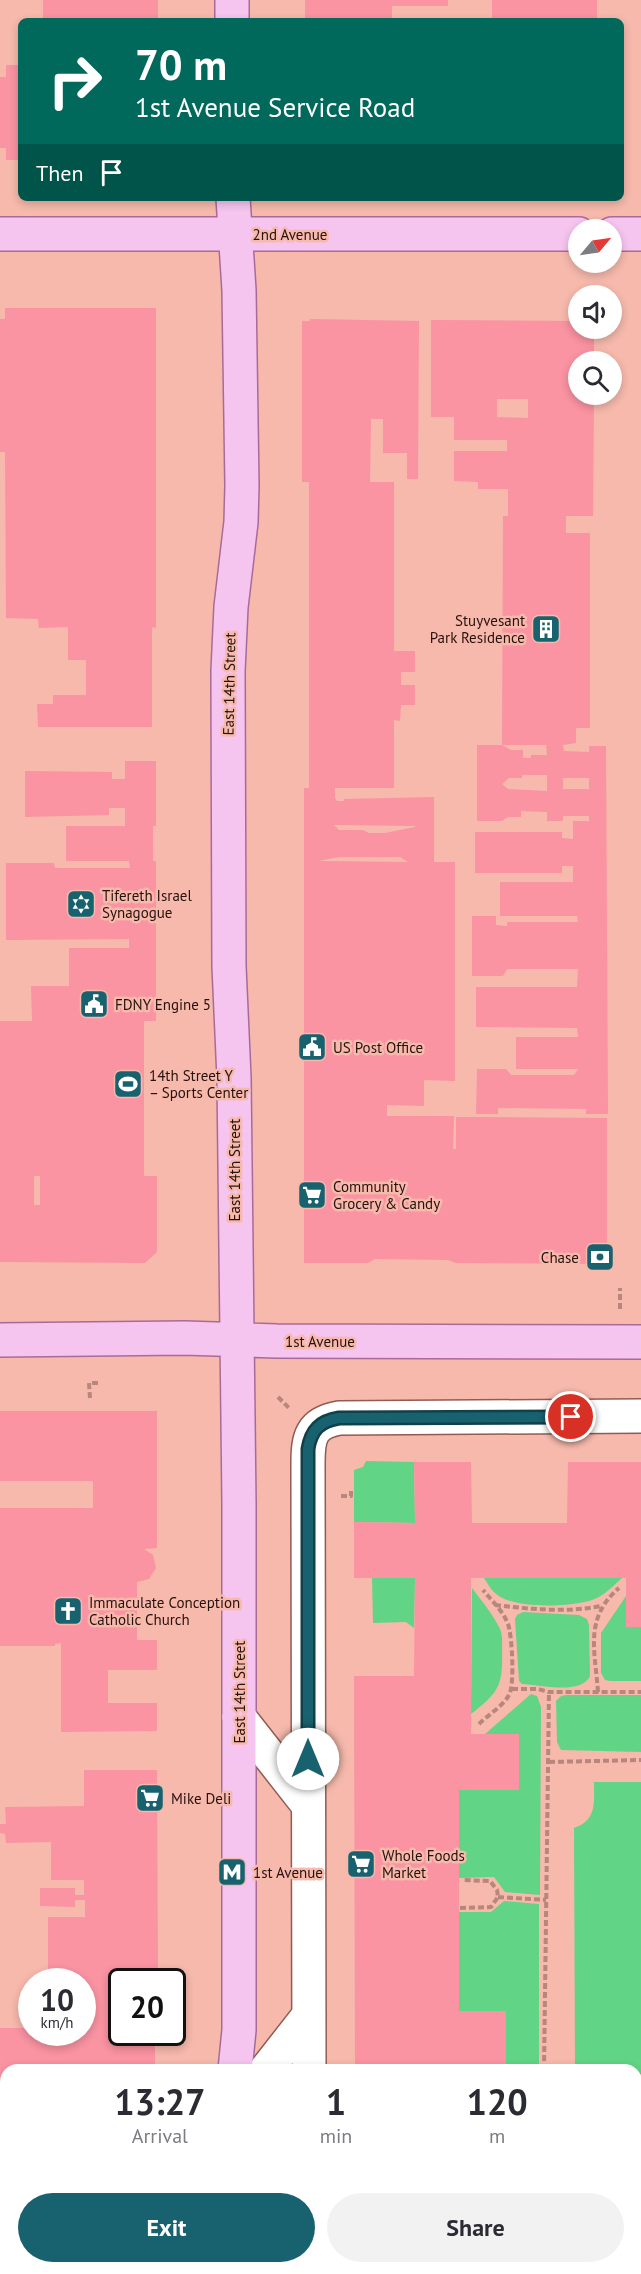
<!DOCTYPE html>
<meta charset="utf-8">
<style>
:root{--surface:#fff;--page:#f2f2f3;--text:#2b2b33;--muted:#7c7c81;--accent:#18626f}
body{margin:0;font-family:"PT Sans",sans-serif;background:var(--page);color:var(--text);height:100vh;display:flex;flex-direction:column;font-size:22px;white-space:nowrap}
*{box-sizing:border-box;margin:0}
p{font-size:20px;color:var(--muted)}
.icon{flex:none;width:33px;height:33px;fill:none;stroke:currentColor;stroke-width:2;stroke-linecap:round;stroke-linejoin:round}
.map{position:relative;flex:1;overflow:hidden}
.sheet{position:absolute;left:0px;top:2064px;width:642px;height:210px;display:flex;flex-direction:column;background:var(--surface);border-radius:18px 18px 0 0;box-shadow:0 3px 9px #0003}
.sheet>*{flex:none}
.banner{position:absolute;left:18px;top:18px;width:606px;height:183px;border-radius:9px;box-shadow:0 3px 9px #0003;background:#00695c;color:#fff;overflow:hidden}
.needle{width:39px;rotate:61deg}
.controls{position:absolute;left:568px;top:219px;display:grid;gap:12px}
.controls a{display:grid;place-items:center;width:54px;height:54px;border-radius:50%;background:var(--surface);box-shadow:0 3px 9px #0003;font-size:30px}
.speed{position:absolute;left:18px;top:1968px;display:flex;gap:12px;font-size:30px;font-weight:700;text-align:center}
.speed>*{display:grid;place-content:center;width:78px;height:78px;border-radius:50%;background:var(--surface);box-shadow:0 3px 9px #0003;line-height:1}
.speed small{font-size:15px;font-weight:400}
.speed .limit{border:3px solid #111;border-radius:9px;background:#fff;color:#111}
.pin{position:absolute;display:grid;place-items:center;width:51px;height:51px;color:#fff;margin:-26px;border:3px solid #fff;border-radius:50%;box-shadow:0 2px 6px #0007}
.me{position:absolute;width:66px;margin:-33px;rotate:0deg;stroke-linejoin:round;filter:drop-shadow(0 0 4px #0008)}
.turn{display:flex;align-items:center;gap:21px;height:126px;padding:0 18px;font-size:27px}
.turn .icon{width:78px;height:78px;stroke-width:2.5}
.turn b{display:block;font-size:42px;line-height:51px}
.then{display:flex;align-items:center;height:57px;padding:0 18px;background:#0003;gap:12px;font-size:22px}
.eta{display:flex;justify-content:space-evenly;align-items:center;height:102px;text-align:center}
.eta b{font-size:36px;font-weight:700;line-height:42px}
.primary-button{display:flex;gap:12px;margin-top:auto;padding:12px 18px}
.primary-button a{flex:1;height:69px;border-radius:36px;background:var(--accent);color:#fff;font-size:24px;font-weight:700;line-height:69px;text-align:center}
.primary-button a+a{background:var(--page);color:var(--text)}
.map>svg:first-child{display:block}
</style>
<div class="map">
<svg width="641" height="2274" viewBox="0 0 641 2274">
<rect width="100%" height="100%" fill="#f6b9ac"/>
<!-- green -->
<path fill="#62d485" d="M 366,1461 L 414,1462 L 415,1523 L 354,1522 L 354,1470 L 363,1467 Z
M 372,1578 L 415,1578 L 414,1628 L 406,1622 L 373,1623 Z
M 484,1578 L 622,1578 C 613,1586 604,1596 592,1600 C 571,1607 518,1609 499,1596 C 492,1592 488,1584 484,1578 Z
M 472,1588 C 481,1600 492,1613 499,1627 C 503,1634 502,1642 502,1650 C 503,1686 499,1692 471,1714 Z
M 626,1596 L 641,1627 L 641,1681 L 610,1681 L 605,1680 L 601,1673 L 601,1633 Z
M 523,1612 L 579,1615 L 587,1619 L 589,1625 L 590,1676 C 582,1695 540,1685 522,1684 L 519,1681 L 515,1619 L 517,1615 Z
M 531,1694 L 537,1696 L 541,1707 L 540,1895 L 505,1892 L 494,1877 L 459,1878 L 459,1790 L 519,1790 L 519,1734 L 485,1734 Z
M 566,1695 L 641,1695 L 641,1752 L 561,1750 L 557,1742 L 556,1701 L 561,1696 Z
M 594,1782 L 641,1782 L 641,2074 L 636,2074 L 636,2070 L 575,2070 L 574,1828 C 597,1820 594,1803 594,1782 Z
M 504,1901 L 539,1904 L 539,2070 L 471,2070 L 469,2068 L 506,2068 L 506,2011 L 459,2011 L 459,1912 L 491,1912 Z
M 474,2268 L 538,2268 L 537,2274 L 473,2274 Z"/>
<!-- building -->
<path fill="#fa93a2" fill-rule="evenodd" d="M 43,0 L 158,0 L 158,21 L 43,21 Z
M 305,0 L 448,0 L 448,6 L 392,6 L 392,21 L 305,21 Z
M 492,0 L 597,0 L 597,21 L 492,21 Z
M 6,65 L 21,65 L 21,160 L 6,160 L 6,148 L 0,148 L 0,77 L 6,77 Z
M 5,308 L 156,308 L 156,628 L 152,627 L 152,727 L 38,727 L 37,704 L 53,704 L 53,695 L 86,695 L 86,660 L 68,660 L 68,627 L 39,628 L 38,619 L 6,618 L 5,452 L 0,452 L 0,319 L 5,319 Z
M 310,319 L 419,321 L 418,479 L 407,479 L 407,453 L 383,453 L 383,419 L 371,419 L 370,482 L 394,482 L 394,651 L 415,651 L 415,672 L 401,672 L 401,685 L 415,685 L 415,705 L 401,705 L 400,721 L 394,720 L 394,788 L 335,788 L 335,798 L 337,801 L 344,801 L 344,799 L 434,797 L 434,862 L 455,862 L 455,1081 L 424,1080 L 424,1106 L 387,1105 L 387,1116 L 454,1116 L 453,1149 L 456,1149 L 456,1117 L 607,1118 L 607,1264 L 456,1263 L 448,1260 L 375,1259 L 368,1263 L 304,1263 L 304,788 L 309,788 L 309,482 L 302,482 L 302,321 L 310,321 ZM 334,825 L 415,826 L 415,827 L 385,833 L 369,833 L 363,830 L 339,830 ZM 339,857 L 400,857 L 408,862 L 319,861 Z
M 431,320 L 579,321 L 579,328 L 594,328 L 594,362 L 579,362 L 579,394 L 594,394 L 593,516 L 566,516 L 566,533 L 590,533 L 590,728 L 576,728 L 576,743 L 563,745 L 564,751 L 589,752 L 589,746 L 606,746 L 608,1114 L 586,1114 L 586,1109 L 498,1108 L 498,1114 L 476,1114 L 477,1069 L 506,1069 L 511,1075 L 574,1075 L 578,1069 L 516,1069 L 516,1037 L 578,1037 L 577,1028 L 476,1027 L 476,987 L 577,987 L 578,969 L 507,969 L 503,976 L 472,976 L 472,916 L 496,916 L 496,925 L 507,926 L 507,922 L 578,922 L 577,916 L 500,916 L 500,882 L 573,882 L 573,866 L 562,866 L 562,873 L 475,873 L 475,832 L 562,832 L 562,838 L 573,839 L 573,821 L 589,821 L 589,816 L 563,816 L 563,821 L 547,821 L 547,812 L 521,811 L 521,817 L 508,817 L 502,821 L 477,821 L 477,745 L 502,745 L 503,516 L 508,516 L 508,489 L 478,489 L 478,482 L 454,481 L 454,451 L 507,451 L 507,440 L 454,440 L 454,417 L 431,417 ZM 497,399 L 528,399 L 528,418 L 497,417 ZM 502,745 L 546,745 L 547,755 L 531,755 L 531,758 L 523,758 L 523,750 L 511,750 ZM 522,775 L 547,775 L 547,791 L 508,789 L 502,784 L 509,778 L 522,778 ZM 563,778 L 589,778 L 589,789 L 563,789 Z
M 125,761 L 156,761 L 156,826 L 153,826 L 153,861 L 156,861 L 156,1021 L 144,1021 L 144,1176 L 157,1176 L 157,1252 L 145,1263 L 0,1262 L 0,1021 L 32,1021 L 31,986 L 69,986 L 69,948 L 129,948 L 129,939 L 6,940 L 6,863 L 54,863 L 55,868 L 130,868 L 129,861 L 66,861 L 66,826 L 125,826 L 125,808 L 109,808 L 109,815 L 25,817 L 25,771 L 112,772 L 112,779 L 125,779 ZM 34,1176 L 40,1176 L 40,1205 L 34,1205 Z
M 0,1411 L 157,1411 L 157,1548 L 144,1549 L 153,1555 L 156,1568 L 149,1579 L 137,1582 L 137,1640 L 157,1640 L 157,1670 L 108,1670 L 108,1703 L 157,1703 L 157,1731 L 61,1732 L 61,1643 L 55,1644 L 55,1646 L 0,1646 L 0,1508 L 93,1508 L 93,1481 L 0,1481 Z
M 414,1462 L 471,1462 L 472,1523 L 567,1523 L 568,1462 L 641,1462 L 641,1627 L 626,1627 L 626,1578 L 471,1578 L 471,1734 L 519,1734 L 519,1790 L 459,1790 L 459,2011 L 506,2011 L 506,2068 L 401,2070 L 401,2068 L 355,2068 L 354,1676 L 414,1676 L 415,1578 L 354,1578 L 354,1522 L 415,1523 Z
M 84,1770 L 157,1770 L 158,1982 L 122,1982 L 122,2032 L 155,2032 L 155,2067 L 151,2067 L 151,2070 L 6,2070 L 6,2150 L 0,2150 L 0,2028 L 32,2028 L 32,2032 L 82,2032 L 82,1982 L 48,1982 L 48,1917 L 85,1917 L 85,1900 L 75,1900 L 75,1907 L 40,1906 L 40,1888 L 75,1888 L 75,1895 L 84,1895 L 84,1880 L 51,1880 L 51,1842 L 6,1843 L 5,1834 L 0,1833 L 0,1824 L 6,1824 L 5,1807 L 84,1806 Z
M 0,2182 L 5,2182 L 5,2214 L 0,2219 Z
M 636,2196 L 641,2196 L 641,2274 L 599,2274 L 599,2268 L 636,2268 Z
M 5,2268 L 49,2268 L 49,2274 L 5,2274 Z
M 52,2268 L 80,2268 L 80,2274 L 52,2274 Z
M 84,2268 L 155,2268 L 155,2274 L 84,2274 Z
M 401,2268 L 458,2268 L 458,2274 L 401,2274 Z"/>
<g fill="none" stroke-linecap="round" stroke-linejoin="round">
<!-- minor casing -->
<g stroke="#915b51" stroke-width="36">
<path id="minor" d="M 239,1717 L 308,1805
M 266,2070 L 309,2015
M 309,2070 L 308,1463 C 308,1437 311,1423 339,1418 L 641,1416
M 310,2268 L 310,2274"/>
</g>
<!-- major casing -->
<g stroke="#a86b99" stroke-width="36">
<path id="major" d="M 232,21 L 232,0
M 233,198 L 239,290 L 242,486 L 241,522 L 231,607 L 228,671 L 229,966 L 234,1078 L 239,1504 L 239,2030 L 235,2070
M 0,234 L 579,234
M 612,234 L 641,234
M 0,1340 L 184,1338 L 277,1341 L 641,1342
M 229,2268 L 229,2274"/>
</g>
<!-- path -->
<path stroke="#b7867c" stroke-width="4" stroke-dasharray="6 3" stroke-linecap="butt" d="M 620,1309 L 620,1288
M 278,1397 L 290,1409
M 90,1398 L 89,1383 L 99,1383
M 341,1496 L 351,1496 L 351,1489
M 495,1605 C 530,1609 566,1613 601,1606
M 512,1689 L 538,1689 L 549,1692 L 641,1692
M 598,1692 C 595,1650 584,1618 619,1588
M 479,1724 C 488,1715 503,1706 509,1695 C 515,1685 512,1635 508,1624 C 503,1611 492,1601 483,1590
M 549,1762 L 641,1760
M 498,1897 L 546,1900
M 460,1908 L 491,1907 L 498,1897 L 497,1890 L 490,1881 L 462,1880
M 544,2070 L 549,1692
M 636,2098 L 641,2098
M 636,2142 L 641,2138
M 636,2169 L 641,2169
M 547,2268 L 547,2274
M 466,2274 L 466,2268"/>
<!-- minor -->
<use href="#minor" stroke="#fff" stroke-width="33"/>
<!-- major -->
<use href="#major" stroke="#f5c4ef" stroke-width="33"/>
</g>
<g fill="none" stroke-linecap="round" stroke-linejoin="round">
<!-- route casing -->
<g stroke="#104048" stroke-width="15">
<path id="route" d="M 308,1759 L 308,1449 C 311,1430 320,1421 339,1418 L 571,1417"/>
</g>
<!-- route -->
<use href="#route" stroke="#18626f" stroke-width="10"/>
</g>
<!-- icons -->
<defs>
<g id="building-square" transform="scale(1.5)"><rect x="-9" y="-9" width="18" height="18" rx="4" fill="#18626f" stroke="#f6b9ac"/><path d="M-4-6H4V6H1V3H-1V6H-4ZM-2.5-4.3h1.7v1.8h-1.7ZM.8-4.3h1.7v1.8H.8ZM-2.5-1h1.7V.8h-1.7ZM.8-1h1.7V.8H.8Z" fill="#fff"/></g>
<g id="synagogue-square" transform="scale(1.5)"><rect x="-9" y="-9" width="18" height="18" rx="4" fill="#18626f" stroke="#f6b9ac"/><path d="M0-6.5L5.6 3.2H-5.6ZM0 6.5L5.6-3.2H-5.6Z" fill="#fff"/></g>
<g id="civic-square" transform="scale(1.5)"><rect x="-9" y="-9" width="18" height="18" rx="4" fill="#18626f" stroke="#f6b9ac"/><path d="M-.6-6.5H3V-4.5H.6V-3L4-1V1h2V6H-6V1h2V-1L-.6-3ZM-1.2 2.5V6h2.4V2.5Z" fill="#fff"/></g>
<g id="stadium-square" transform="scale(1.5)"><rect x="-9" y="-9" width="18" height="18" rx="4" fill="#18626f" stroke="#f6b9ac"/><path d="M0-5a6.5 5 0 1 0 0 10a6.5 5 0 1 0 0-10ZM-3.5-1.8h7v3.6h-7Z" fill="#fff"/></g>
<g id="supermarket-square" transform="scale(1.5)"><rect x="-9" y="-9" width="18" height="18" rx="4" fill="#18626f" stroke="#f6b9ac"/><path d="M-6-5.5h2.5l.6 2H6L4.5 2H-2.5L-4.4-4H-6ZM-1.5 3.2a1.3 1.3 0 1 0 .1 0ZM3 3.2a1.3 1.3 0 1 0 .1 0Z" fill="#fff"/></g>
<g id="bank-square" transform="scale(1.5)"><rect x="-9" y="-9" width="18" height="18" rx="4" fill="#18626f" stroke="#f6b9ac"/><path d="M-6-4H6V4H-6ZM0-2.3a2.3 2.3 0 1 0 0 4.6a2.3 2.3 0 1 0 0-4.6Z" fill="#fff"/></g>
<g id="church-square" transform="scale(1.5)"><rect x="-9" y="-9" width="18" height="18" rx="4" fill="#18626f" stroke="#f6b9ac"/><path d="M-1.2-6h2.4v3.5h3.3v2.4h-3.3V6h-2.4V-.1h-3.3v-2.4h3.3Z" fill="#fff"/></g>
<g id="metro-square" transform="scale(1.5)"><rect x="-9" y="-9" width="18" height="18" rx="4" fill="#18626f" stroke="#f6b9ac"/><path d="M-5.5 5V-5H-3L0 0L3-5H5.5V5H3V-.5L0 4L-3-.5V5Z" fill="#fff"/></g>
</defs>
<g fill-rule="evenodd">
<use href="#building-square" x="546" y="629"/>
<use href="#synagogue-square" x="81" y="904"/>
<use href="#civic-square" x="94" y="1004"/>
<use href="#civic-square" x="312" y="1047"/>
<use href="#stadium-square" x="128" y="1084"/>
<use href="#supermarket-square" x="312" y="1195"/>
<use href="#bank-square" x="600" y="1257"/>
<use href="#church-square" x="68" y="1611"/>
<use href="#supermarket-square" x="150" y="1798"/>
<use href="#supermarket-square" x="361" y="1864"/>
<use href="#metro-square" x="232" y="1872"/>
</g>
<g text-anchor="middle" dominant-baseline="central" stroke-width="5" stroke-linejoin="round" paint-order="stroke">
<!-- street labels -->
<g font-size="15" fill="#26110d" stroke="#f6b9ac">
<text x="290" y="234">2nd Avenue</text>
<text transform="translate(229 684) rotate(-89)">East 14th Street</text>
<text transform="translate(234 1170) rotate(-90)">East 14th Street</text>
<text x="320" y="1341">1st Avenue</text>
<text transform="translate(239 1692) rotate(-90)">East 14th Street</text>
</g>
<!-- poi labels -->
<g font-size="15" fill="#26110d" stroke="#f6b9ac" text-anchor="start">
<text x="525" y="620" text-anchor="end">Stuyvesant<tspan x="525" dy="17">Park Residence</tspan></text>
<text x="102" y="895">Tifereth Israel<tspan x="102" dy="17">Synagogue</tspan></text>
<text x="115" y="1004">FDNY Engine 5</text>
<text x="333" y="1047">US Post Office</text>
<text x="149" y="1075">14th Street Y<tspan x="149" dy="17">– Sports Center</tspan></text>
<text x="333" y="1186">Community<tspan x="333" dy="17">Grocery &amp; Candy</tspan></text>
<text x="579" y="1257" text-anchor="end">Chase</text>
<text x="89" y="1602">Immaculate Conception<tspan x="89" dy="17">Catholic Church</tspan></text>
<text x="171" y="1798">Mike Deli</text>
<text x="382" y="1855">Whole Foods<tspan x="382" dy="17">Market</tspan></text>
<text x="253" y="1872">1st Avenue</text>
</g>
</g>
</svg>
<div class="controls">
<a><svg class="needle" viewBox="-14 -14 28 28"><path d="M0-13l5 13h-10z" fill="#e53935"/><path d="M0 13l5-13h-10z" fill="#7c7c81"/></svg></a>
<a><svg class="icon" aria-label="sound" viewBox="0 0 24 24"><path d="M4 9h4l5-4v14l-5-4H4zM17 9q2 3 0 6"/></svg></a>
<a><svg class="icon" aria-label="search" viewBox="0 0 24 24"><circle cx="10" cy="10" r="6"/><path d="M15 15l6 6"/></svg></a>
</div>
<div class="speed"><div>10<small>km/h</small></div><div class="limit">20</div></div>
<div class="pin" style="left:571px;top:1417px;background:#d93025"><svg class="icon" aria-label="arrive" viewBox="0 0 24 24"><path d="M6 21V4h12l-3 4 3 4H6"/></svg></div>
<svg class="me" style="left:308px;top:1759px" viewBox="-20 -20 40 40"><circle r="19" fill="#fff"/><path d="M0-13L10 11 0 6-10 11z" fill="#18626f"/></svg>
<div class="banner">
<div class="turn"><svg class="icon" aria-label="right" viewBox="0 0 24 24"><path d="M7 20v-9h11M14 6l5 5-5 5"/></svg><div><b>70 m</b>1st Avenue Service Road</div></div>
<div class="then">Then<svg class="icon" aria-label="arrive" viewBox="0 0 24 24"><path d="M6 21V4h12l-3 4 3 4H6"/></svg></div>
</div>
<section class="sheet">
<div class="eta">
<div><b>13:27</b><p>Arrival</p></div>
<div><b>1</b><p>min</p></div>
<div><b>120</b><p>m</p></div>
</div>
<div class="primary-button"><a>Exit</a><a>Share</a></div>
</section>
</div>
